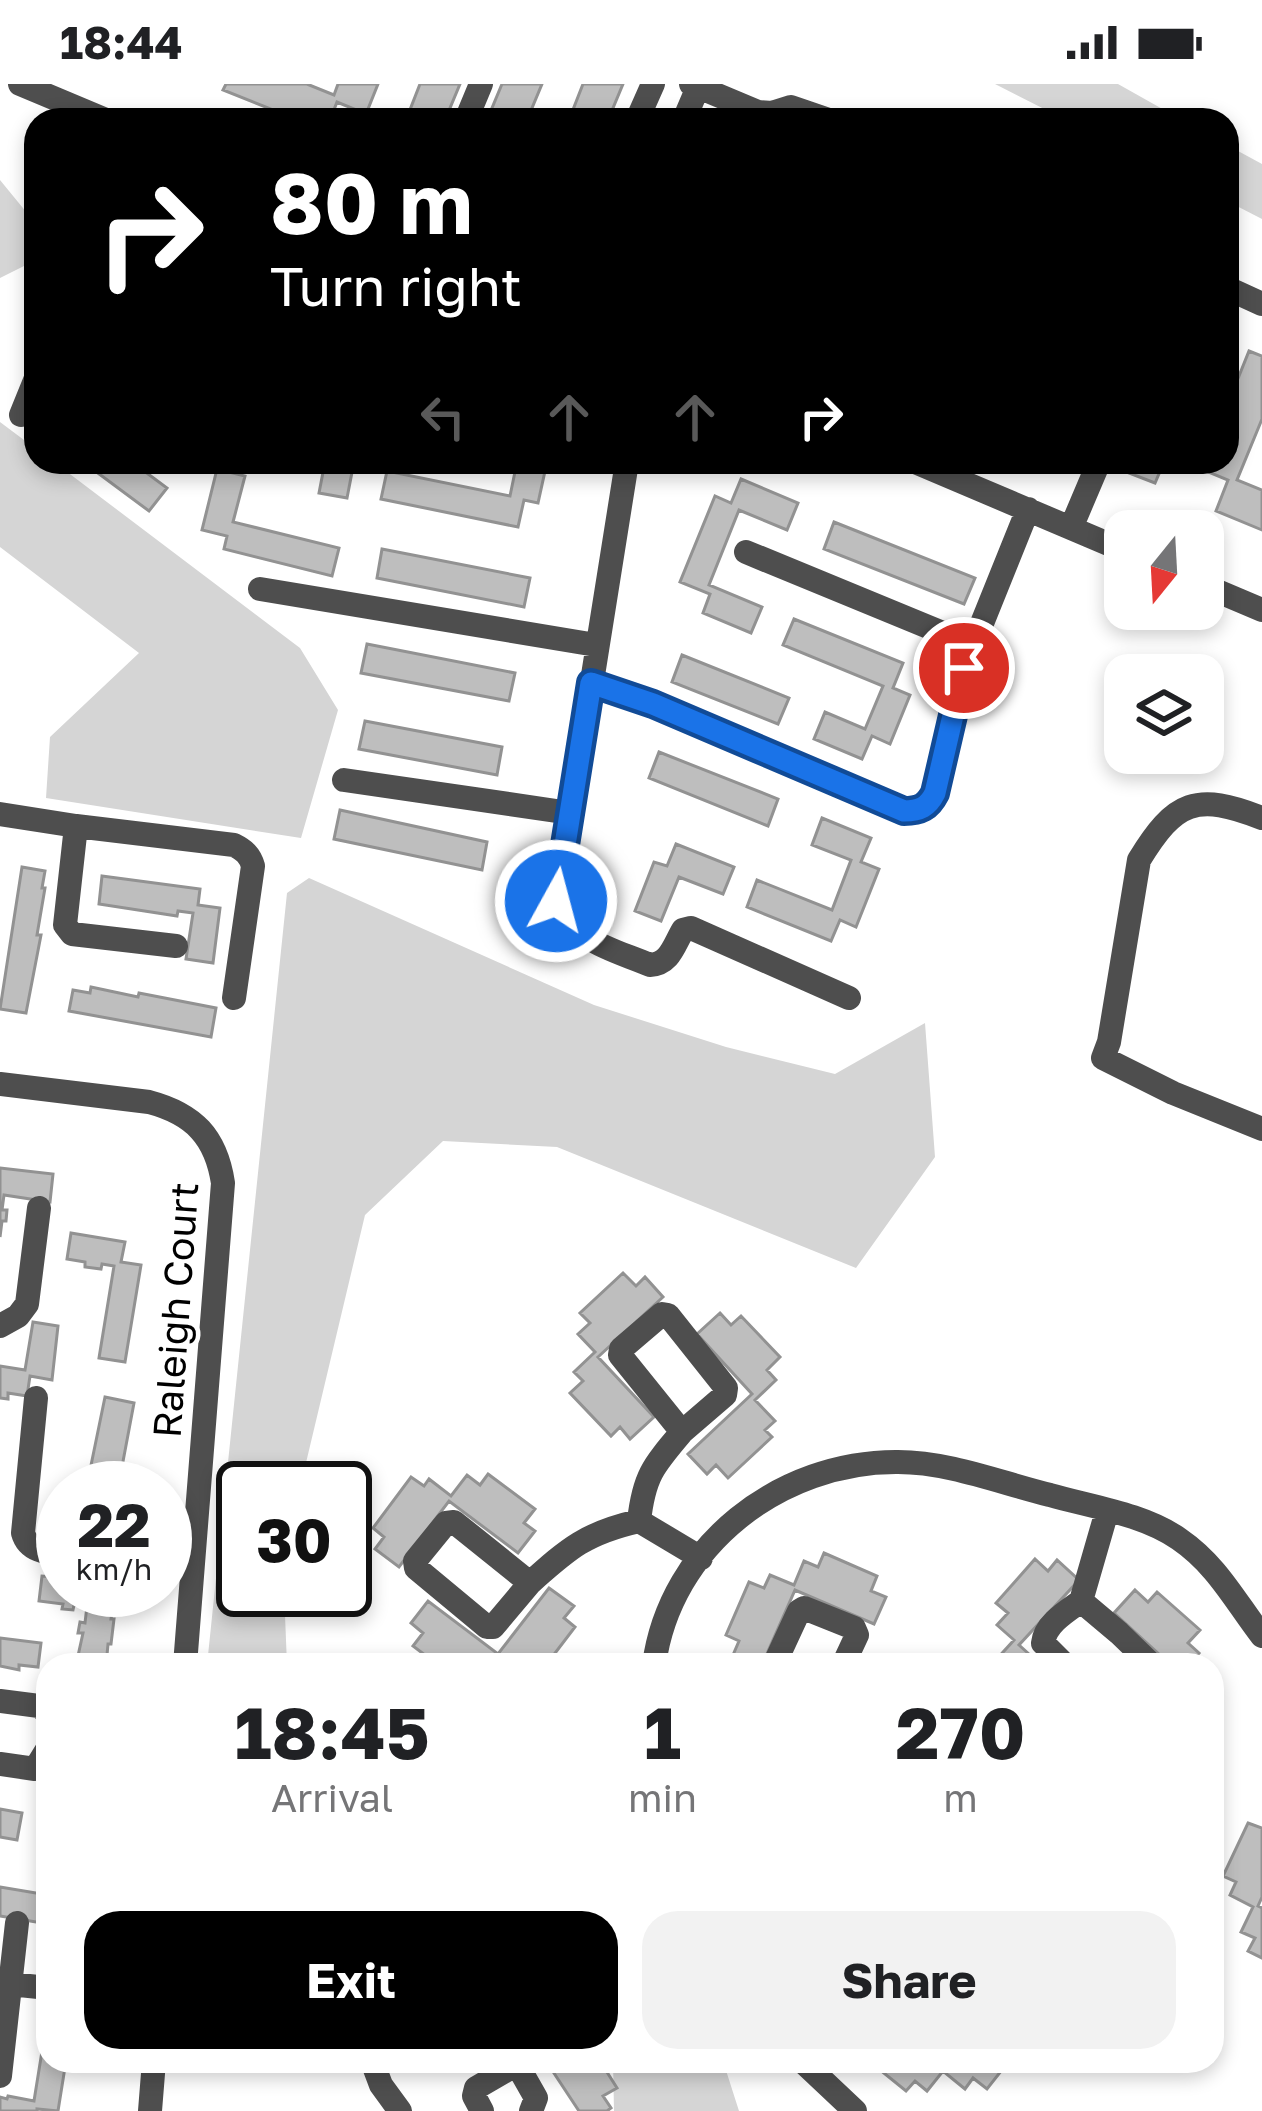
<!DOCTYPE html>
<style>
:root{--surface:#fff;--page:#f2f2f2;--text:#202124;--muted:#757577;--accent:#000}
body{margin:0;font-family:"Golos Text",sans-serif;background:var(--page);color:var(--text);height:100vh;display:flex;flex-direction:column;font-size:45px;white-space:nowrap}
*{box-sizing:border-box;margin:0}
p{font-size:39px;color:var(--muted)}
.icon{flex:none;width:66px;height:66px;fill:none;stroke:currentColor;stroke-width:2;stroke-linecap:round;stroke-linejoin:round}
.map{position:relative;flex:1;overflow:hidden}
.sheet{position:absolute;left:36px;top:1569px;width:1188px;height:420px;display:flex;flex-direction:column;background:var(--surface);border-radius:36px;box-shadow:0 6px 18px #0003}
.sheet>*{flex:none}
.guide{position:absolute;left:24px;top:24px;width:1215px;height:366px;border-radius:36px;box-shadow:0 6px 18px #0003;background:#000;color:#fff;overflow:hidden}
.needle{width:78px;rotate:198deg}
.buttons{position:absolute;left:1104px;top:426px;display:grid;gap:24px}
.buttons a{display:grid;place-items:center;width:120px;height:120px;border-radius:24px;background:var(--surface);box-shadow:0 6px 18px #0003;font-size:60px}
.speed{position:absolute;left:36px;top:1377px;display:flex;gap:24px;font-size:60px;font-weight:700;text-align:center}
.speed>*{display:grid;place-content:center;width:156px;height:156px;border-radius:50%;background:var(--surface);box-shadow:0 6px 18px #0003;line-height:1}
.speed small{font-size:30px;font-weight:400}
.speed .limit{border:6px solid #111;border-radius:18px;background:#fff;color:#111}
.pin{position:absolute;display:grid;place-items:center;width:102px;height:102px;color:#fff;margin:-51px;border:6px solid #fff;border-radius:50%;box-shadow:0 3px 12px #0007}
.me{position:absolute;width:132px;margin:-66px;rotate:7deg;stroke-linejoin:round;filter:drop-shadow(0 0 9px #0008)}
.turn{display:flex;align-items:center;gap:42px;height:252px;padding:0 48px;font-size:54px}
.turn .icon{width:156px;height:156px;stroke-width:2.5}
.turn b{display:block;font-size:84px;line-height:102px}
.lanes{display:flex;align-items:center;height:114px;padding:0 48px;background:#0003;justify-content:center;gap:60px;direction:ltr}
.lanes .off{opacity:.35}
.eta{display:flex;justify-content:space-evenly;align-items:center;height:204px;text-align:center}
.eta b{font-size:72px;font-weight:700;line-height:84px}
.button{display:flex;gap:24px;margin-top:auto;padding:24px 48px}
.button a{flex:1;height:138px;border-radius:36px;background:var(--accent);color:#fff;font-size:48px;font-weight:700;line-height:138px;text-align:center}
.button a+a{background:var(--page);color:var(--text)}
.status{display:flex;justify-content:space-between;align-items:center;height:84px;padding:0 60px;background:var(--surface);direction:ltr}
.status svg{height:33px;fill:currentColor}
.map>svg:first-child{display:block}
</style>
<div class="status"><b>18:44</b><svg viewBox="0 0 49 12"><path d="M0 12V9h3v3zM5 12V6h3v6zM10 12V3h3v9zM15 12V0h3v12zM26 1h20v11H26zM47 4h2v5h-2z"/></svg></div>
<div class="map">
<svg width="1262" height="2027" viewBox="0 0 1262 2027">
<rect width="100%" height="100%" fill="#fff"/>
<!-- green -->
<path fill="#d5d5d5" d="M 995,0 L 1118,0 L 1182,36 L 1066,36 Z
M 1227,61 L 1262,80 L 1262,135 L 1227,117 Z
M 0,96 L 36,140 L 36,176 L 0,194 Z
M 0,338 L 36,365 L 36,378 L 54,378 L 300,564 L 338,626 L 301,754 L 46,714 L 50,653 L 139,569 L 0,463 Z
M 309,794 L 594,921 L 726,963 L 835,990 L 925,939 L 935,1073 L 856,1184 L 557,1063 L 443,1057 L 365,1131 L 300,1404 L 243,1404 L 243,1506 L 284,1506 L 287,1581 L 207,1581 L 287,809 Z
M 613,1977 L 723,1977 L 739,2027 L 614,2027 Z"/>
<!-- building -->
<path fill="#bebebe" stroke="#929292" stroke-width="3" d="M 226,0 L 307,0 L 334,11 L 338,0 L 378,0 L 366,30 L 337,18 L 330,36 L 298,36 L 223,6 Z
M 420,0 L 460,0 L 445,36 L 406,36 Z
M 502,0 L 542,0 L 527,36 L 487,36 Z
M 583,0 L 623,0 L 608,36 L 569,36 Z
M 1249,267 L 1262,272 L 1262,335 L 1237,396 L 1262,406 L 1262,446 L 1216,427 L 1228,396 L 1201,385 L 1204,378 L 1227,378 L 1227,322 Z
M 83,378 L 132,378 L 167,404 L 149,427 Z
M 325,378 L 354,378 L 347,414 L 319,409 Z
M 517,378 L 547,378 L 538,419 L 524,416 L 518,443 L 381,415 L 387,387 L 510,412 Z
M 1124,378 L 1164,378 L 1155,399 L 1121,386 Z
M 217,385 L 245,392 L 233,438 L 339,464 L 332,492 L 224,465 L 227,452 L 202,446 Z
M 741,395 L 798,419 L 787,446 L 739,426 L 709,501 L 762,523 L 751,549 L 703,529 L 710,510 L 680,498 L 715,412 L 731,419 Z
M 834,438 L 975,494 L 964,520 L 824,465 Z
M 382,465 L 530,494 L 524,523 L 377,494 Z
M 794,535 L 903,579 L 893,604 L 910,611 L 890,660 L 872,652 L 862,675 L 814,655 L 825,628 L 865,645 L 883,602 L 783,561 Z
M 367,560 L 515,589 L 509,617 L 361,589 Z
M 682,571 L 789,614 L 778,640 L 672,598 Z
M 365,637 L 502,663 L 497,691 L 359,665 Z
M 659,668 L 778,715 L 768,742 L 649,694 Z
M 340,726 L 487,758 L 482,786 L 334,755 Z
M 822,734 L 871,754 L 861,778 L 879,785 L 856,843 L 840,836 L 831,857 L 747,823 L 757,796 L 832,826 L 851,776 L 812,761 Z
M 676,760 L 734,783 L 723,810 L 679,793 L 661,837 L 635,827 L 654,778 L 667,782 Z
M 22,783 L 45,787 L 42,804 L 45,804 L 37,851 L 41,851 L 26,929 L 0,925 Z
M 102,792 L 200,805 L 198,821 L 220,824 L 213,879 L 186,875 L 193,829 L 178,827 L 177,832 L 99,820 Z
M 91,903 L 138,913 L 139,909 L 216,924 L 211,953 L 69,927 L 73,906 L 90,909 Z
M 0,1084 L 53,1090 L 50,1118 L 4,1111 L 2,1126 L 7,1126 L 6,1137 L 2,1137 L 0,1153 Z
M 71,1149 L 125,1158 L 121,1178 L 141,1181 L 125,1278 L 99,1274 L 114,1182 L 102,1180 L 101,1185 L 85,1183 L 85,1178 L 67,1175 Z
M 623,1189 L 636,1202 L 645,1193 L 663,1213 L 598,1273 L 654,1333 L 630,1355 L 620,1343 L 611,1352 L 570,1309 L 583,1297 L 574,1288 L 595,1268 L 578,1250 L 590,1239 L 580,1229 Z
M 720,1229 L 731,1241 L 741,1232 L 780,1273 L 767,1286 L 776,1296 L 755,1316 L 775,1337 L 765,1346 L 772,1353 L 728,1394 L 716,1381 L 707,1390 L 688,1370 L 752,1310 L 697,1250 Z
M 33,1238 L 58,1242 L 52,1296 L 30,1292 L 27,1312 L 8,1309 L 8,1315 L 0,1314 L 0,1282 L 25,1286 Z
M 105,1313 L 134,1319 L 118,1404 L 92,1404 L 94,1392 L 89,1391 Z
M 488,1390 L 535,1425 L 524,1439 L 535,1447 L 518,1469 L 449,1417 L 399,1483 L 375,1465 L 384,1453 L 373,1444 L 411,1393 L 424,1402 L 429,1395 L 451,1412 L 467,1391 L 480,1401 Z
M 824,1469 L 877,1492 L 871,1507 L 886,1513 L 874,1540 L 795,1506 L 762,1581 L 733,1571 L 739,1557 L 726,1551 L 749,1498 L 764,1504 L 770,1491 L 794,1501 L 804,1477 L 818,1483 Z
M 1035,1475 L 1048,1487 L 1057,1476 L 1079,1496 L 1019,1561 L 1041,1581 L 999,1581 L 995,1577 L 1014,1556 L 997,1541 L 1008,1529 L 996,1519 Z
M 59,1491 L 63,1491 L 63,1506 L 95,1506 L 94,1520 L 113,1522 L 111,1535 L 114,1535 L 111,1560 L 108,1560 L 107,1571 L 103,1571 L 102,1581 L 76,1581 L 83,1549 L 78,1549 L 80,1538 L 85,1539 L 87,1522 L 74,1521 L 73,1526 L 62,1525 L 63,1520 L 39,1517 L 42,1492 L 59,1493 Z
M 549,1504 L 574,1522 L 564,1534 L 575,1543 L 546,1581 L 505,1581 L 496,1574 L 490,1581 L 438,1581 L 413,1562 L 423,1549 L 411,1539 L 428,1517 L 498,1570 Z
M 1135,1506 L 1148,1518 L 1157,1508 L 1200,1546 L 1188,1559 L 1199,1569 L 1188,1581 L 1171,1581 L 1114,1529 Z
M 0,1554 L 41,1559 L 38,1583 L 19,1581 L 19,1586 L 0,1582 Z
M 0,1725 L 22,1729 L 17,1756 L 0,1753 Z
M 1248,1739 L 1262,1744 L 1262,1813 L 1258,1822 L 1262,1824 L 1262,1874 L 1248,1867 L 1255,1854 L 1241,1848 L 1253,1823 L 1230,1811 L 1236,1798 L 1223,1792 Z
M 0,1803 L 48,1811 L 48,1838 L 42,1837 L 42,1839 L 0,1832 Z
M 48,1930 L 48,1977 L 66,1977 L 58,2027 L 37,2025 L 37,2027 L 0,2027 L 0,2013 L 7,2015 L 8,2012 L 34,2017 Z
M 546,1977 L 600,1977 L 617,2004 L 603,2012 L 611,2024 L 607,2027 L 579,2027 Z
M 869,1977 L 940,1977 L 947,1983 L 951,1977 L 1009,1977 L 987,2005 L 973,1994 L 965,2005 L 943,1987 L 927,2007 L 915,1997 L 906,2007 Z"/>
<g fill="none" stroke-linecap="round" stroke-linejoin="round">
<!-- minor -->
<path stroke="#4e4e4e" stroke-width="24" d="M 20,0 L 106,36
M 691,0 L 758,28 L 772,29 L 791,23 L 829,36
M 466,36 L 481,0
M 637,36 L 653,0
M 684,36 L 698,3
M 1227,204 L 1262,220
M 21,331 L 36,294
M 627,378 L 557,817 C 577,859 609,864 650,881 C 670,880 674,861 683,846 L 691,844 L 849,914
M 915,378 L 1125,467
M 1071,444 L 1099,378
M 746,468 L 972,561
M 1203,501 L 1262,526
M 260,505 L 596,561
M 591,599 L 653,620 L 904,727 C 920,727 928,723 935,709 L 964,584 L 1028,425
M 344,696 L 570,729
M 0,730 L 76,742 L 234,761 C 244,766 250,771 253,782 L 234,914
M 1262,734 C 1196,708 1175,717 1139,776 L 1109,958 L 1103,974 L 1173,1009 L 1262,1045
M 76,742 L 65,841 L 72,850 L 176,862
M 534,851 L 564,834
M 0,1000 L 149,1018 C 194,1030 216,1053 223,1099 L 185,1581
M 662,1230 L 668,1231 L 726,1304 L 725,1311 L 682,1348 L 620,1271 L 621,1265 Z
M 0,1242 L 18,1232 L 27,1220 L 39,1124
M 36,1314 L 23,1449 C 28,1467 47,1469 63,1471
M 639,1437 C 644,1392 653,1382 682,1348
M 454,1438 L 530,1499 L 493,1543 L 487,1543 L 416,1484 L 415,1477 L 446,1439 Z
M 530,1499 C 569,1464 586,1449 639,1437 L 701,1474
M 1081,1517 L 1107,1427
M 654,1581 C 670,1461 781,1377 898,1378 C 949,1378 1001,1399 1050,1411 C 1092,1423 1143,1430 1179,1455 C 1217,1481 1235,1517 1262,1552
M 774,1581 L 799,1527 L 804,1524 L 854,1544 L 857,1551 L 843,1581
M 1065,1581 L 1043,1559 C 1045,1540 1067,1527 1081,1517 L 1119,1549 L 1152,1581
M 0,1617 L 39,1622 L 48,1629
M 0,1680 L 35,1685 L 48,1664
M 10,1900 L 48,1904
M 372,1977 L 381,2001 L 400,2027
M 802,1977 L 855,2027
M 0,1992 L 17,1839
M 150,2027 L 154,1977
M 482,2027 L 474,2012 L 476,2004 L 512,1983 L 519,1984 L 536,2014 L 531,2027"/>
</g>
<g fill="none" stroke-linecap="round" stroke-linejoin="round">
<!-- route casing -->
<g stroke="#114b97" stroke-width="30">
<path id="route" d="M 556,817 L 591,599 L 653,620 L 904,727 C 920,727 928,723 935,709 L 964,584"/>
</g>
<!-- route -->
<use href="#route" stroke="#1a73e8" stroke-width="21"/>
</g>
<g text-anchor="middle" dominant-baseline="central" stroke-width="9" stroke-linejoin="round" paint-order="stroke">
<!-- street labels -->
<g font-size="39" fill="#000" stroke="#fff">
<text transform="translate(175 1226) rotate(-86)">Raleigh Court</text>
</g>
</g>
</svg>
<div class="buttons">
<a><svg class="needle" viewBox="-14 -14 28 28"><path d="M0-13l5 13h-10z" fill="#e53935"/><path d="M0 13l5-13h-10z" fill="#757577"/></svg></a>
<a><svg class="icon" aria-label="layers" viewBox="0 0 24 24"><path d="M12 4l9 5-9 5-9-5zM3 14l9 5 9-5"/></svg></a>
</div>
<div class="speed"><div>22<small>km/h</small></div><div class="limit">30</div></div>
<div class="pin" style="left:964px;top:584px;background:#d93025"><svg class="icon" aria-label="arrive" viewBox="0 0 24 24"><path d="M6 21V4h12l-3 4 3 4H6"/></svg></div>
<svg class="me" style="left:556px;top:817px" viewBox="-20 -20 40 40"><circle r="17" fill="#1a73e8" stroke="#fff" stroke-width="3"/><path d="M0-11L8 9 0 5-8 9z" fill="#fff"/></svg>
<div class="guide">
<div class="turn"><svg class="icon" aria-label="right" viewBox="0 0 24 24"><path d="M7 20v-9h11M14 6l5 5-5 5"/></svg><div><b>80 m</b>Turn right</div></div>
<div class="lanes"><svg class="icon off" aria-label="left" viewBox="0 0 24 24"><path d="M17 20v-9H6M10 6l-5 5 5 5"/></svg><svg class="icon off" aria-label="ahead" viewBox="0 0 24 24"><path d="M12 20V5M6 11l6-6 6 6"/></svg><svg class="icon off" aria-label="ahead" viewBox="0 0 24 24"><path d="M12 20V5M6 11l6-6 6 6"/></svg><svg class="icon" aria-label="right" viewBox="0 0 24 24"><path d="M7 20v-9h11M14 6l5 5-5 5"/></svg></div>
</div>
<section class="sheet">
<div class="eta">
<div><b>18:45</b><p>Arrival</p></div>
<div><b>1</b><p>min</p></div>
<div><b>270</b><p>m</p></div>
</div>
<div class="button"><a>Exit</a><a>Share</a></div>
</section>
</div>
